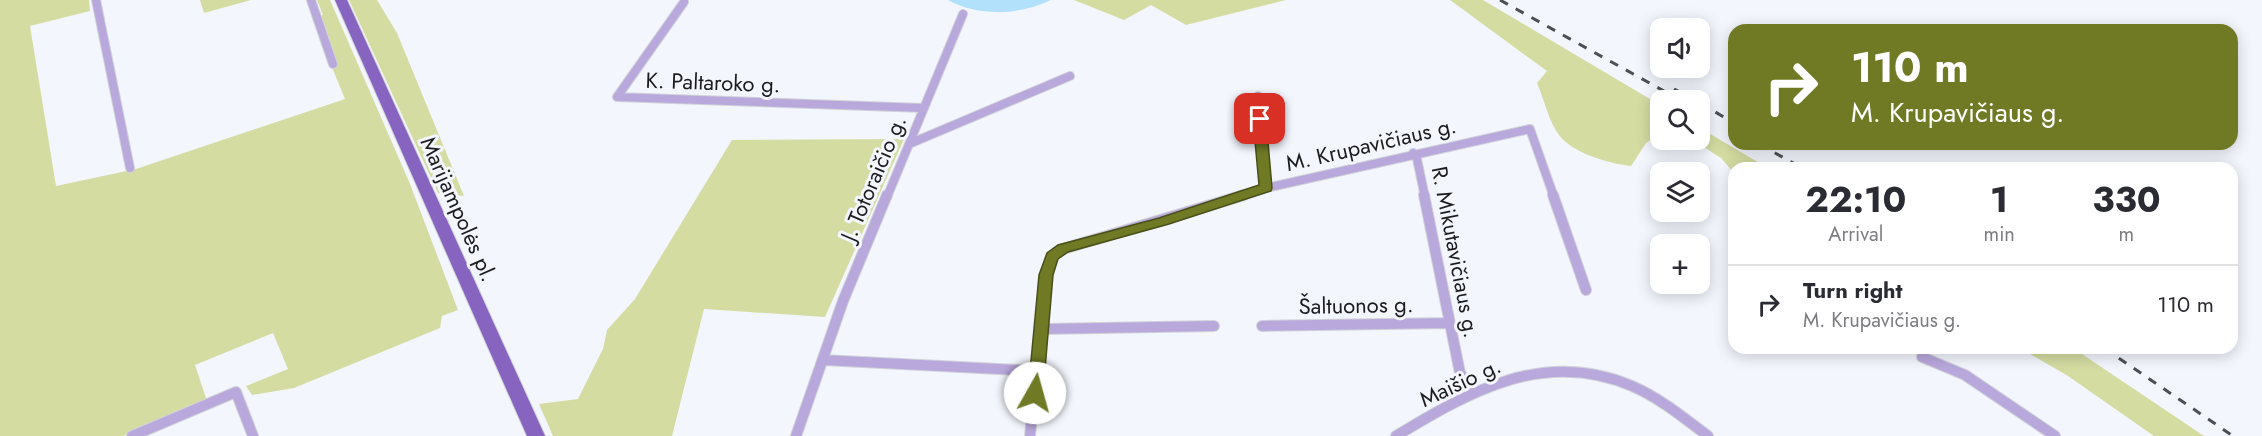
<!DOCTYPE html>
<meta charset="utf-8">
<style>
:root{--surface:#fff;--page:#f7f7f7;--text:#2b2b33;--muted:#7c7c81;--line:#e1e1e2}
body{margin:0;font-family:Jost,sans-serif;background:var(--page);color:var(--text);height:100vh;display:flex;flex-direction:column;font-size:22px;white-space:nowrap}
*{box-sizing:border-box;margin:0}
p{font-size:20px;color:var(--muted)}
.icon{flex:none;width:33px;height:33px;fill:none;stroke:currentColor;stroke-width:2;stroke-linecap:round;stroke-linejoin:round}
.map{position:relative;flex:1;overflow:hidden}
.drawer{position:absolute;left:1728px;top:162px;width:510px;height:192px;display:flex;flex-direction:column;background:var(--surface);border-radius:18px;box-shadow:0 3px 15px #0003}
.drawer>*{flex:none}
.hud{position:absolute;left:1728px;top:24px;width:510px;height:126px;border-radius:18px;box-shadow:0 3px 15px #0003;background:#707a25;color:#fff;overflow:hidden}
.tools{position:absolute;left:1650px;top:18px;display:grid;gap:12px}
.tools a{display:grid;place-items:center;width:60px;height:60px;border-radius:12px;background:var(--surface);box-shadow:0 3px 15px #0003;font-size:30px}
.pin{position:absolute;display:grid;place-items:center;width:51px;height:51px;color:#fff;margin:-26px;border-radius:12px;box-shadow:0 3px 9px #0006}
.me{position:absolute;width:66px;margin:-33px;rotate:7deg;stroke-linejoin:round;filter:drop-shadow(0 0 4px #0008)}
.turn{display:flex;align-items:center;gap:21px;height:126px;padding:0 24px;font-size:27px}
.turn .icon{width:78px;height:78px;stroke-width:2.5}
.turn b{display:block;font-size:42px;line-height:51px}
.eta{display:flex;justify-content:space-evenly;align-items:center;height:102px;text-align:center}
.eta b{font-size:36px;font-weight:700;line-height:42px}
ul{padding:0;list-style:none}
li{display:flex;align-items:center;gap:18px;height:78px;padding:0 24px;border-top:2px solid var(--line)}
li div{flex:1}
li b{display:block;font-size:22px}
li em{font-style:normal}
.map>svg:first-child{display:block}
</style>
<div class="map">
<svg width="2262" height="436" viewBox="0 0 2262 436">
<rect width="100%" height="100%" fill="#f3f6fd"/>
<!-- green -->
<path fill="#d4dca2" d="M 0,0 L 89,0 L 90,11 L 30,26 L 56,186 L 136,169 L 345,99 L 312,19 L 323,15 L 317,0 L 330,0 L 410,184 L 458,310 L 442,316 L 440,328 L 294,388 L 252,395 L 246,386 L 288,369 L 273,333 L 195,365 L 207,401 L 123,436 L 0,436 Z
M 200,0 L 251,0 L 204,13 Z
M 349,0 L 377,0 L 397,33 L 464,196 L 438,193 Z
M 1074,0 L 1286,0 L 1186,25 L 1151,5 L 1124,20 Z
M 1450,0 L 1483,0 L 1660,105 L 1660,134 L 1646,143 L 1631,166 C 1610,164 1572,153 1559,135 C 1549,122 1544,99 1537,83 L 1547,71 Z
M 1700,128 L 1768,168 L 1734,168 L 1734,173 L 1721,158 L 1693,140 L 1700,140 Z
M 904,139 L 825,317 L 704,309 L 672,436 L 553,436 L 539,404 L 578,399 L 603,349 L 607,330 L 635,299 L 732,140 Z
M 2020,348 L 2073,348 L 2204,436 L 2154,436 L 2068,376 Z"/>
<!-- water -->
<path fill="#b2e1fc" d="M 948,0 L 1051,0 C 1021,15 978,17 948,0 Z"/>
<g fill="none" stroke-linecap="round" stroke-linejoin="round">
<!-- minor-far1 casing -->
<g stroke="#d1d3d9" stroke-width="10">
<path id="minor-far1" d="M 96,0 L 130,168
M 311,0 L 333,64
M 684,2 L 617,97 L 923,108
M 1258,96 L 1266,188
M 909,144 L 1070,76
M 1413,153 L 1417,159 L 1425,197
M 887,197 L 963,14
M 1239,197 L 1266,188 L 1530,129 L 1554,197"/>
</g>
<!-- minor casing -->
<g stroke="#d1d3d9" stroke-width="12">
<path id="minor" d="M 1424,195 L 1460,373 L 1473,392
M 1553,195 L 1586,290
M 1262,326 L 1450,323
M 1043,329 L 1214,326
M 1922,357 L 1965,375 L 2055,436
M 823,360 L 1038,371
M 132,436 L 236,392 L 253,436
M 796,436 L 843,301 L 887,195
M 1030,436 L 1046,275 L 1052,257 L 1063,249 L 1244,195
M 1396,436 C 1469,392 1544,348 1632,386 C 1660,398 1684,418 1708,436"/>
</g>
<!-- primary casing -->
<g stroke="#d1d3d9" stroke-width="2">
<path id="primary" d="M 335,0 L 347,0 L 545,436 L 527,436 Z"/>
</g>
<!-- minor-far1 -->
<use href="#minor-far1" stroke="#b9a8db" stroke-width="8"/>
<!-- minor -->
<use href="#minor" stroke="#b9a8db" stroke-width="10"/>
<!-- primary -->
<use href="#primary" fill="#8764bf" fill-rule="evenodd"/>
<!-- rail -->
<path stroke="#4e4f53" stroke-width="3" stroke-dasharray="9 9" stroke-linecap="butt" d="M 1500,0 L 1680,100
M 1674,89 L 1695,100
M 1700,103 L 1734,123
M 1759,144 L 1802,168
M 2104,348 L 2233,436"/>
</g>
<!-- route -->
<path fill="#707a25" stroke="#494f18" stroke-width="1.5" d="M 1260,115 L 1266,119 L 1272,188 L 1271,191 L 1169,224 L 1068,252 L 1058,259 L 1053,275 L 1043,393 L 1041,397 L 1030,397 L 1028,393 L 1039,275 L 1047,253 L 1058,245 L 1159,218 L 1259,185 L 1253,119 Z"/>
<g text-anchor="middle" dominant-baseline="central" stroke-width="6" stroke-linejoin="round" paint-order="stroke">
<!-- street labels -->
<g font-size="22" fill="#1c1c1f" stroke="#f3f6fd">
<text transform="translate(713 82) rotate(2)">K. Paltaroko g.</text>
<text transform="translate(1371 144) rotate(-13)">M. Krupavičiaus g.</text>
<text transform="translate(873 178) rotate(-67)">J. Totoraičio g.</text>
<text transform="translate(459 209) rotate(66)">Marijampolės pl.</text>
<text transform="translate(1456 252) rotate(79)">R. Mikutavičiaus g.</text>
<text transform="translate(1356 305) rotate(-1)">Šaltuonos g.</text>
<text transform="translate(1460 382) rotate(-25)">Maišio g.</text>
</g>
</g>
</svg>
<div class="tools">
<a><svg class="icon" aria-label="sound" viewBox="0 0 24 24"><path d="M4 9h4l5-4v14l-5-4H4zM17 9q2 3 0 6"/></svg></a>
<a><svg class="icon" aria-label="search" viewBox="0 0 24 24"><circle cx="10" cy="10" r="6"/><path d="M15 15l6 6"/></svg></a>
<a><svg class="icon" aria-label="layers" viewBox="0 0 24 24"><path d="M12 4l9 5-9 5-9-5zM3 14l9 5 9-5"/></svg></a>
<a>+</a>
</div>
<div class="pin" style="left:1260px;top:119px;background:#d93025"><svg class="icon" aria-label="arrive" viewBox="0 0 24 24"><path d="M6 21V4h12l-3 4 3 4H6"/></svg></div>
<svg class="me" style="left:1035px;top:393px" viewBox="-20 -20 40 40"><circle r="19" fill="#fff"/><path d="M0-13L10 11 0 6-10 11z" fill="#707a25"/></svg>
<div class="hud">
<div class="turn"><svg class="icon" aria-label="right" viewBox="0 0 24 24"><path d="M7 20v-9h11M14 6l5 5-5 5"/></svg><div><b>110 m</b>M. Krupavičiaus g.</div></div>
</div>
<section class="drawer">
<div class="eta">
<div><b>22:10</b><p>Arrival</p></div>
<div><b>1</b><p>min</p></div>
<div><b>330</b><p>m</p></div>
</div>
<ul>
<li><svg class="icon" aria-label="right" viewBox="0 0 24 24"><path d="M7 20v-9h11M14 6l5 5-5 5"/></svg><div><b>Turn right</b><p>M. Krupavičiaus g.</p></div><em>110 m</em></li>
</ul>
</section>
</div>
